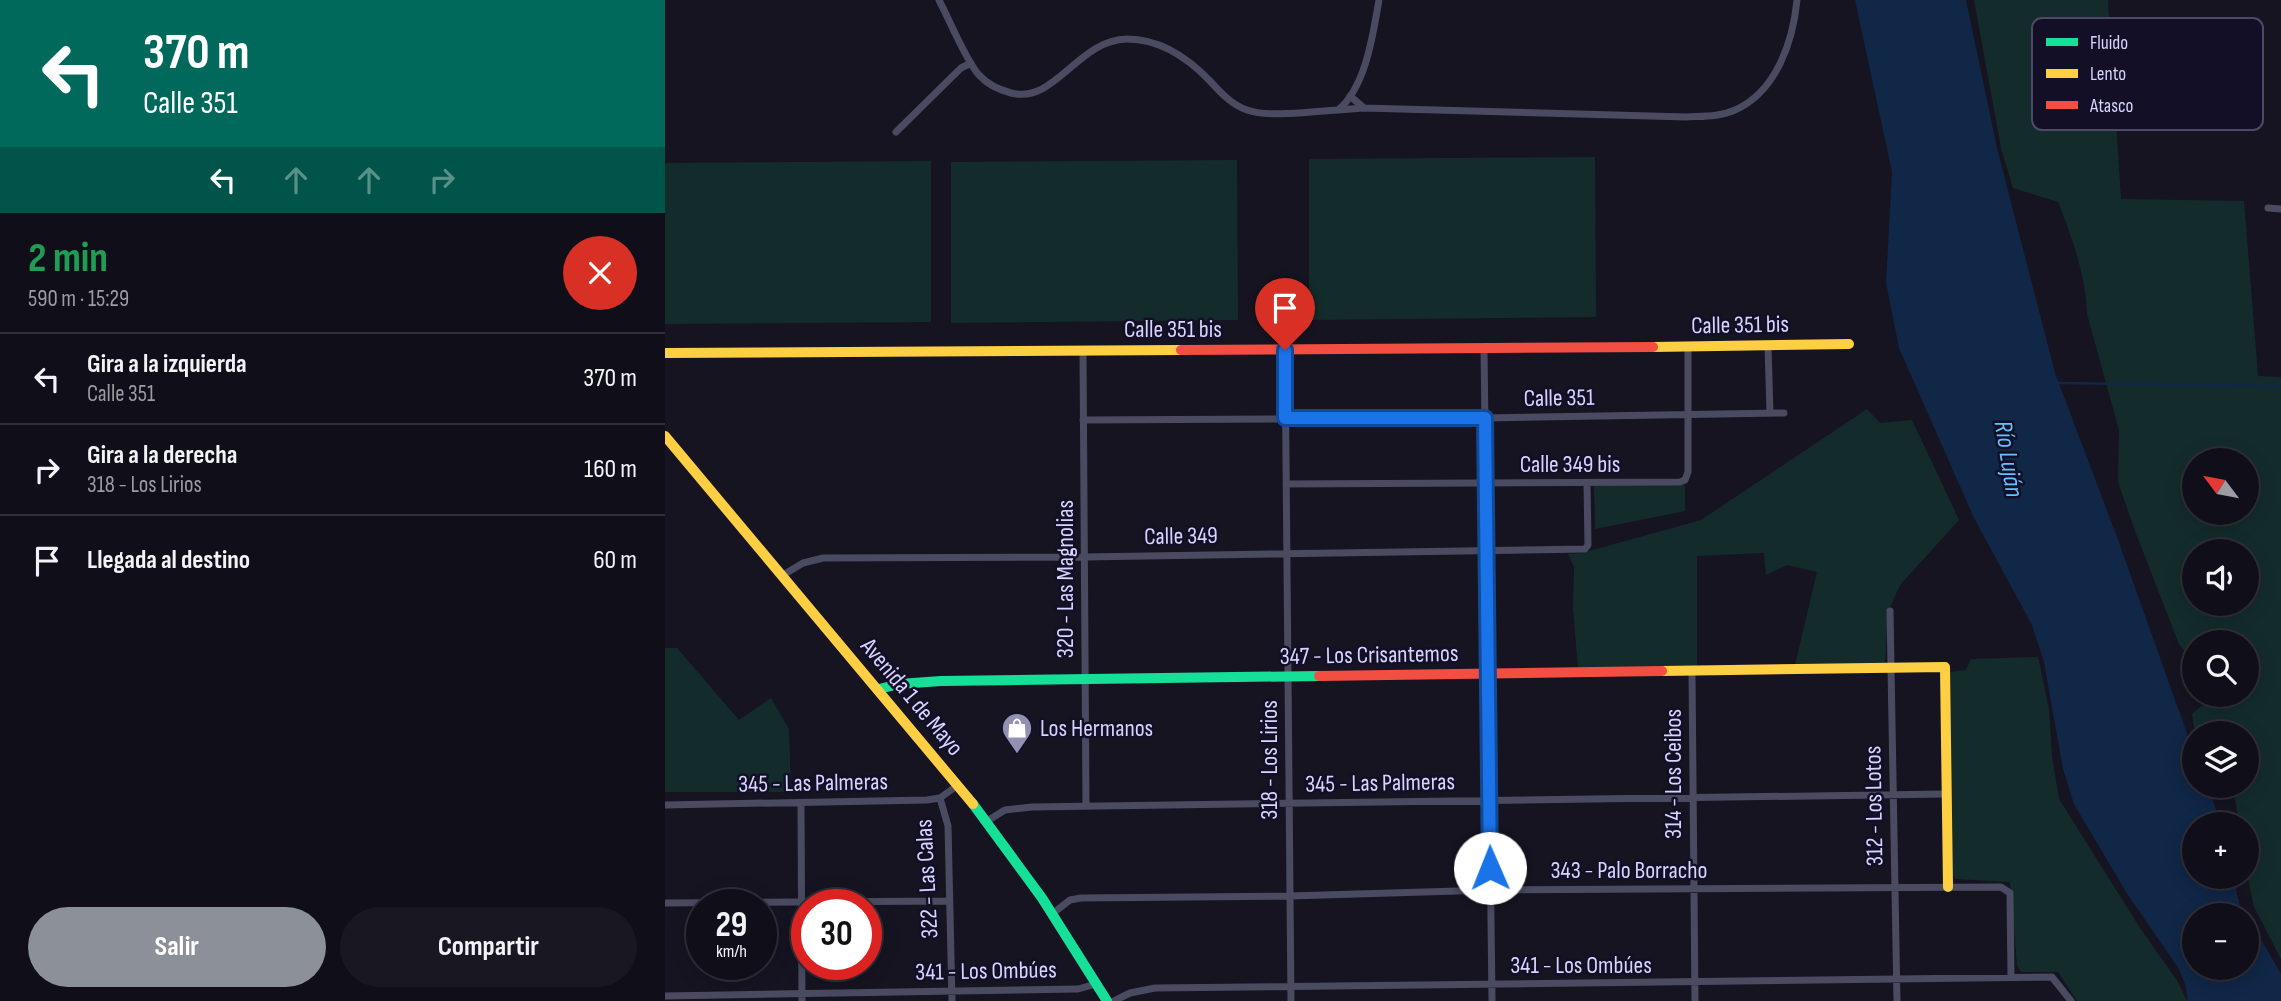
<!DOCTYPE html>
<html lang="es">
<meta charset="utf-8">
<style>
:root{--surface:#100f19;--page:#191822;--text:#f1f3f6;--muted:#9c9ca2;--line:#302f38;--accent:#8c9099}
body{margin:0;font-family:"Sofia Sans Condensed",sans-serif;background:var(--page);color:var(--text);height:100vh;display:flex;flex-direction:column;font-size:26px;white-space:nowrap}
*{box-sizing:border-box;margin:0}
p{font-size:23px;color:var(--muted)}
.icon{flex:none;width:38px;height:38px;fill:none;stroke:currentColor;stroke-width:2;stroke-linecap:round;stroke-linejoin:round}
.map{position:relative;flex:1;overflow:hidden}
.side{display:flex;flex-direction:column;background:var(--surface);width:665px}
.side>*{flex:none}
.banner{background:#00695c;color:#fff;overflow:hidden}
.needle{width:46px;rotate:302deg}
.tools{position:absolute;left:1517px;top:448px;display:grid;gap:14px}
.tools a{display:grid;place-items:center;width:77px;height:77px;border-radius:50%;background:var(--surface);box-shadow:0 4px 18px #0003,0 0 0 2px var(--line);font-size:35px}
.speed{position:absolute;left:21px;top:889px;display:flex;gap:14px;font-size:35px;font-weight:700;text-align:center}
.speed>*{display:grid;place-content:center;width:91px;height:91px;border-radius:50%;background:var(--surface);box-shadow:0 4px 18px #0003,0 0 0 2px var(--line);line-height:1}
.speed small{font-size:18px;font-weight:400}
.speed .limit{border:10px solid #d22;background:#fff;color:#111}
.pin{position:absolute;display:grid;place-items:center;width:60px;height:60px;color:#fff;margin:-72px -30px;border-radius:50% 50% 50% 0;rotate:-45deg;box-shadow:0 0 7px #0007}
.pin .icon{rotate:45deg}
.me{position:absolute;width:77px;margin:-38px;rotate:359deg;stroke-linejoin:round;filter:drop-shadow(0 0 5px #0008)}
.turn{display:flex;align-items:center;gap:24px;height:147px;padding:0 28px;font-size:32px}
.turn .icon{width:91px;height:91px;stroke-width:2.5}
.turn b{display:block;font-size:49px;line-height:60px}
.lanes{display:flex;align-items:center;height:66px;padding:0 28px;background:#0003;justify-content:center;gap:35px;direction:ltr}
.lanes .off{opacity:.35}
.round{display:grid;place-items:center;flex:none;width:74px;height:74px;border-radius:37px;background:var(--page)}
.summary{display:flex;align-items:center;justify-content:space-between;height:119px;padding:0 28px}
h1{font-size:42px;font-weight:700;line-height:52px;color:#1e9e55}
.button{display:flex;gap:14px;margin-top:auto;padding:14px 28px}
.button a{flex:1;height:80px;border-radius:42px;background:var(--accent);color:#fff;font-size:28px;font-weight:700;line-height:80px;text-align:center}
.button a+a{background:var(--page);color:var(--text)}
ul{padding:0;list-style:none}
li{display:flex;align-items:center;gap:21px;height:91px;padding:0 28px;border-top:2px solid var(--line)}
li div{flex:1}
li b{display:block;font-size:26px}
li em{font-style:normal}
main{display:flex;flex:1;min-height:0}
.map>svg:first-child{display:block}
</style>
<main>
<section class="side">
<div class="banner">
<div class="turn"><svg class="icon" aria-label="left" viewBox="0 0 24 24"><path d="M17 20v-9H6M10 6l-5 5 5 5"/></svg><div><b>370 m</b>Calle 351</div></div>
<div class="lanes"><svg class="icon" aria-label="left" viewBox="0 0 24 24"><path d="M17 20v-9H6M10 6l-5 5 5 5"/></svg><svg class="icon off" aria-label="ahead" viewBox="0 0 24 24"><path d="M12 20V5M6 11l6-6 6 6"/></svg><svg class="icon off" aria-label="ahead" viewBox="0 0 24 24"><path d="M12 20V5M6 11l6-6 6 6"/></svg><svg class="icon off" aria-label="right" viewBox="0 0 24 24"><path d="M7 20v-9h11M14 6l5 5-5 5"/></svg></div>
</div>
<div class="summary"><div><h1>2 min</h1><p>590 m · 15:29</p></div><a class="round" style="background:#d93025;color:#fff"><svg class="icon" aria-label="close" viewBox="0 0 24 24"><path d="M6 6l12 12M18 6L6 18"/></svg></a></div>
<ul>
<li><svg class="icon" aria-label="left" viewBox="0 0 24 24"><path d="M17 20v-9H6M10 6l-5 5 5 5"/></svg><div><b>Gira a la izquierda</b><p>Calle 351</p></div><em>370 m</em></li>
<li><svg class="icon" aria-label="right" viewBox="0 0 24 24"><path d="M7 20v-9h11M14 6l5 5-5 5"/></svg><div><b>Gira a la derecha</b><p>318 - Los Lirios</p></div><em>160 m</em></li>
<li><svg class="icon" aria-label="arrive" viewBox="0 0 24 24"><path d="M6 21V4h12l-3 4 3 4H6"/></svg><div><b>Llegada al destino</b></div><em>60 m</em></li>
</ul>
<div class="button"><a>Salir</a><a>Compartir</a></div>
</section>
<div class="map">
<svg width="1616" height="1001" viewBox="0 0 1616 1001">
<rect width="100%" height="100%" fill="#161421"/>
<!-- green -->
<path fill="#132c2b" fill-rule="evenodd" d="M 1309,0 L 1443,0 L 1456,199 L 1579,201 L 1593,376 L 1616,377 L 1616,959 L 1589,907 L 1582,874 L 1582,824 L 1574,824 L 1570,799 L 1558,786 L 1578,786 L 1581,790 L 1582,733 L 1530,733 L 1527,714 L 1541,702 L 1545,695 L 1582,695 L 1582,642 L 1530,642 L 1529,663 L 1514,644 L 1470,531 L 1453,482 L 1454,430 L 1422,314 C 1421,276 1407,237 1393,202 L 1348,188 L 1336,148 ZM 1530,460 L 1582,460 L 1582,513 L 1530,513 ZM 1530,551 L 1582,551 L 1582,604 L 1530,604 Z
M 930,157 L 931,317 L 644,320 L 644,159 Z
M 572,160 L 573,320 L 286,323 L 286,162 Z
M 266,161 L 266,322 L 0,324 L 0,163 Z
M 1202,409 L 1215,423 L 1247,420 L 1294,520 L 1235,585 L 1223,612 L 1220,663 L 1130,665 L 1152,572 L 1122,565 L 1101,575 L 1099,553 L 1032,556 L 1032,666 L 913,667 L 908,610 L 909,567 L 903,554 L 917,553 L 1036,520 Z
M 1020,485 L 1020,511 L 930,529 L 929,486 Z
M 0,648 L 12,648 L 74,720 L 106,698 L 124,729 L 126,792 L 0,792 Z
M 1373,657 L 1384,709 L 1387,756 L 1394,799 L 1475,928 L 1513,982 L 1522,1001 L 1412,1001 L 1393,972 L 1356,972 L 1352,965 L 1345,882 L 1291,879 L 1286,873 L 1284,672 L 1301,670 L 1306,659 Z"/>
<!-- water -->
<path fill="#102747" d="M 1190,0 L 1301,0 L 1332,148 L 1390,373 L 1452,537 L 1529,753 L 1530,786 L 1543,786 L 1556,824 L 1530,824 L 1530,877 L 1568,877 L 1577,915 L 1530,915 L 1530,968 L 1582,968 L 1582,925 L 1597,941 L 1616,974 L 1616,1001 L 1523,1001 L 1520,984 L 1514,969 L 1461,892 L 1409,804 L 1398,769 L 1379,662 L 1367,625 L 1309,518 L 1234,348 L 1221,283 L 1227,172 Z"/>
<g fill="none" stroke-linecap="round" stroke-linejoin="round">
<!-- stream -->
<path stroke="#102747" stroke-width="2.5" d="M 1392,383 L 1616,386"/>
<!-- street -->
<path stroke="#4a4a61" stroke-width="7" d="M 274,0 C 284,19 301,61 314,75 C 322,84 335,90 346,93 C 391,104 412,40 462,39 C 496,39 523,58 545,81 C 556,93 567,105 582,110 C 604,118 649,111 673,110
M 685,96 L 699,108 L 1021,117 C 1036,116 1055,117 1070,110 C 1111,92 1128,42 1132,0
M 699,108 L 673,110 C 701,87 708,34 714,0
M 231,132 L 296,68 L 306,63
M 1603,208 L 1616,209
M 1103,346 L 1105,413
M 819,347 L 827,1001
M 620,350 L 626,1001
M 418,351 L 421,806
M 418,420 L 820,418 L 1119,413
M 621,484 L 1015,482 L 1020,480 L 1023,472 L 1023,347
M 118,575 L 138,563 L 158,558 L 419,557 L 920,549 L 923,545 L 922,483
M 1225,611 L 1232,1001
M 1027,672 L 1030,1001
M 275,798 L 283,826 L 287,1001
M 136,803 L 137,1001
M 0,805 L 262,800 L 275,798 L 293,785
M 322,821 L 340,810 L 367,807 L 1280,794
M 0,903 L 284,901
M 387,914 L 405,900 L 416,898 L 625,896 L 826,890 L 1336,887 L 1345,893 L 1346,977
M 0,996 L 413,989 L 431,984
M 449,1001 L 465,993 L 490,988 C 789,987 1088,979 1387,977 L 1406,1001"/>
<!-- fast -->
<path stroke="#16e098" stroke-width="10" d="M 214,689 L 234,684 L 276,681 L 654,676
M 308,804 L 377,898 L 442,1001"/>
<!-- slow -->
<path stroke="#ffcf43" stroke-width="10" d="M 988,347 L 1184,344
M 0,353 L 516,350
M 0,436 L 308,804
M 997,671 L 1280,667 L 1283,887"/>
<!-- jam -->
<path stroke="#f24e42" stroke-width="10" d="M 516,350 L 988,347
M 654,676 L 997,671"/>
</g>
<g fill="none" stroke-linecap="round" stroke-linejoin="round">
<!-- route casing -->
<g stroke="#114b97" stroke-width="18">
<path id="route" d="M 620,350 L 620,418 L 820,418 L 825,868"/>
</g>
<!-- route -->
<use href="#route" stroke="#1a73e8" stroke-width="12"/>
</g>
<!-- icons -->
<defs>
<g id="shop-pin" transform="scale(1.575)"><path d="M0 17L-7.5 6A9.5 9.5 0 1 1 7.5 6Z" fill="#9391b1" stroke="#120f26"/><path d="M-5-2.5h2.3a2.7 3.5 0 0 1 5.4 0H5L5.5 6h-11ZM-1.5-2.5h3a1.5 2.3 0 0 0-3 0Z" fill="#fff"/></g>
</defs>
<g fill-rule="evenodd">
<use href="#shop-pin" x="352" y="728"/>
</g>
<g text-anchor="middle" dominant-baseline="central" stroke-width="5" stroke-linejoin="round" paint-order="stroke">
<!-- street labels -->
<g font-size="24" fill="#d7d5fe" stroke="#120f26">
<text transform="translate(1075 325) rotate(-1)">Calle 351 bis</text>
<text x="508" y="329">Calle 351 bis</text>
<text transform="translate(894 398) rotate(-1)">Calle 351</text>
<text x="905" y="464">Calle 349 bis</text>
<text transform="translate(516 536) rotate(-1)">Calle 349</text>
<text transform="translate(400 579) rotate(-90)">320 - Las Magnolias</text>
<text transform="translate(704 655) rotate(-1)">347 - Los Crisantemos</text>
<text transform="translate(247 697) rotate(50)">Avenida 1 de Mayo</text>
<text transform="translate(604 760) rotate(-90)">318 - Los Lirios</text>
<text transform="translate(1008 774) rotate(-90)">314 - Los Ceibos</text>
<text transform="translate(148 783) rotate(-1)">345 - Las Palmeras</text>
<text transform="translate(715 783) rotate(-1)">345 - Las Palmeras</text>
<text transform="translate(1209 806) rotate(-91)">312 - Los Lotos</text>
<text x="964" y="870">343 - Palo Borracho</text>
<text transform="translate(262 879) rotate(-93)">322 - Las Calas</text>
<text x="916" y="965">341 - Los Ombúes</text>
<text transform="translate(321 971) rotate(-1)">341 - Los Ombúes</text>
</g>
<!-- poi labels -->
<g font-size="24" fill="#d7d5fe" stroke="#120f26" text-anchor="start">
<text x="375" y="728">Los Hermanos</text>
</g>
<!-- water labels -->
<g font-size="26" font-style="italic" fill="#65c0fd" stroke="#120f26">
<text transform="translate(1343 459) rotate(81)">Río Luján</text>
</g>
</g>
<!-- legend -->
<rect x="1367" y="18" width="231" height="112" rx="10" fill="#120f26" stroke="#4d4a67" stroke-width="2"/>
<rect x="1381" y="38" width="32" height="8" fill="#16e098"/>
<rect x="1381" y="69" width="32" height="9" fill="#ffcf43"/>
<rect x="1381" y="101" width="32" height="8" fill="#f24e42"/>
<g font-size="19" fill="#d7d5fe">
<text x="1425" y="49">Fluido</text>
<text x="1425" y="80">Lento</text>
<text x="1425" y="112">Atasco</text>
</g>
</svg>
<div class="tools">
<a><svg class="needle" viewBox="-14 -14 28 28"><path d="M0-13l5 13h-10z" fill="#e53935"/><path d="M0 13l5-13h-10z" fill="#9c9ca2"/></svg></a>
<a><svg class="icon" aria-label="sound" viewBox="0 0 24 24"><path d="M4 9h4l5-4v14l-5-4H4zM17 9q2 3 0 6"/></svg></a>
<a><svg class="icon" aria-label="search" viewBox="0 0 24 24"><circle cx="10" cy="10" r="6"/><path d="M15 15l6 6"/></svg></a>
<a><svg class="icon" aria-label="layers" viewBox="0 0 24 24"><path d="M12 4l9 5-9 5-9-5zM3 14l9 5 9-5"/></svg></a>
<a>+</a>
<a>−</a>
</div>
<div class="speed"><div>29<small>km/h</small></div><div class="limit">30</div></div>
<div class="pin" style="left:620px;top:350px;background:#d93025"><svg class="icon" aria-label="arrive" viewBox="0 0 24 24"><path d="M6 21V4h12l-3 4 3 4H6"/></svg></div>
<svg class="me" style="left:825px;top:868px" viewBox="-20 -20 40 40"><circle r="19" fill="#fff"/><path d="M0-13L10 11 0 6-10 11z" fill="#1a73e8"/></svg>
</div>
</main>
